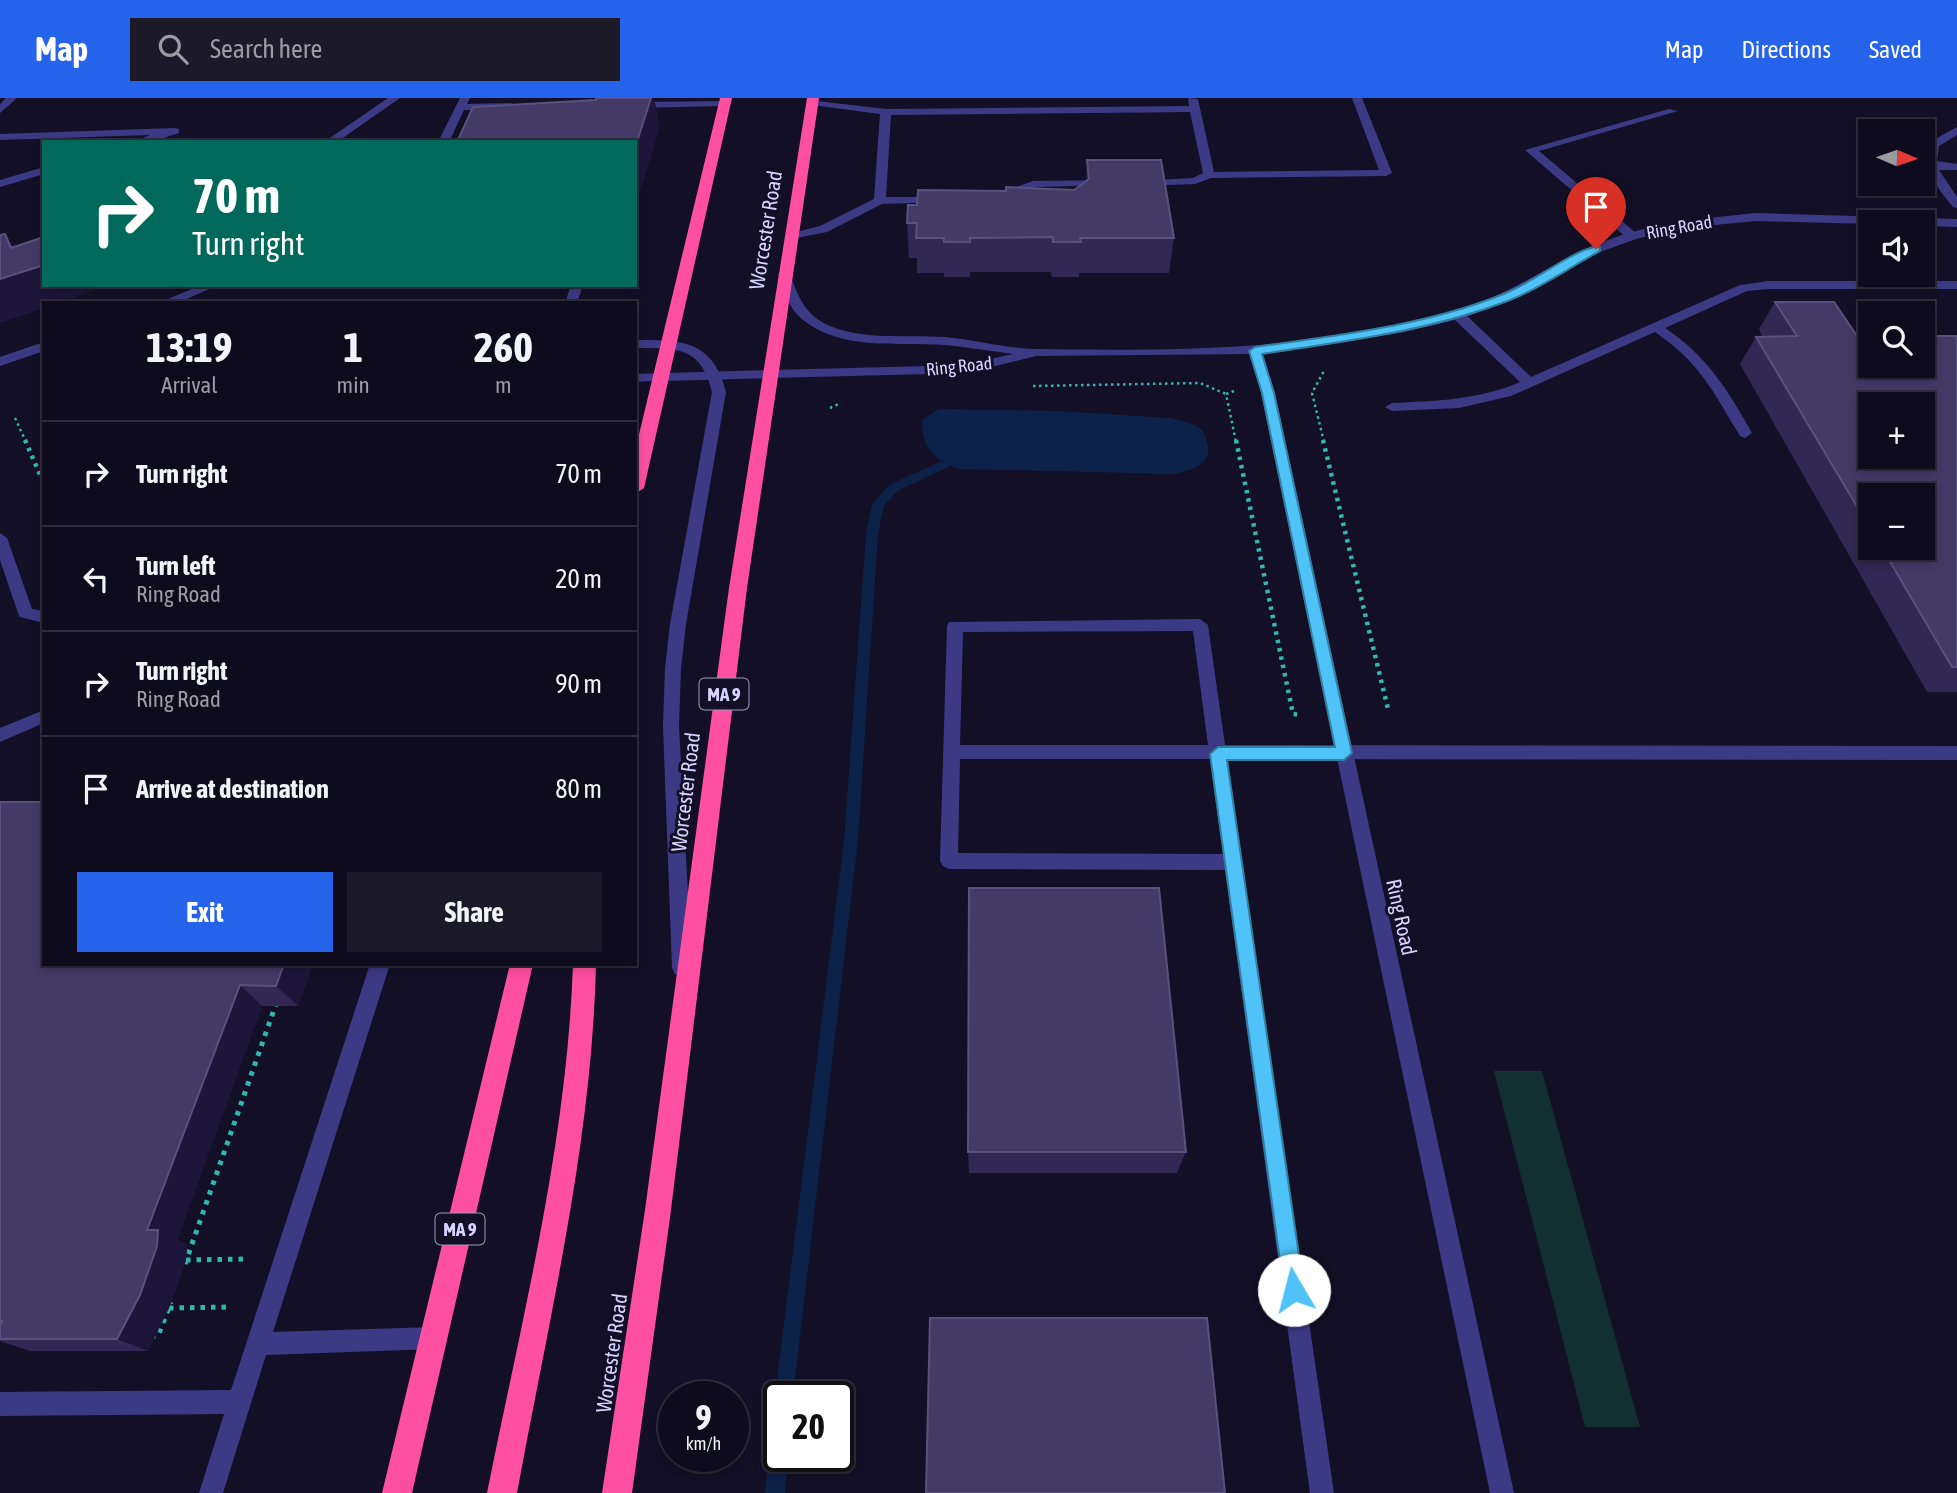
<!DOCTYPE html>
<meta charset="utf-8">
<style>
:root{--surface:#0e0b1c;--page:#1c1929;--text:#f1f3f6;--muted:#9b9ba3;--line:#2e2b3b;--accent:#2563eb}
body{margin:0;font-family:"Asap Condensed",sans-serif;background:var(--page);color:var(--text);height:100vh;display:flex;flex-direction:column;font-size:26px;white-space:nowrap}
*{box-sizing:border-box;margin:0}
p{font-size:23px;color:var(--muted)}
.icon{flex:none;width:38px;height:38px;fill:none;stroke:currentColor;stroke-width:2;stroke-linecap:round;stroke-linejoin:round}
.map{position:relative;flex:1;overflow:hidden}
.panel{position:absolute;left:42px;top:203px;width:595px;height:665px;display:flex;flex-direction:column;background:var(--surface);border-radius:0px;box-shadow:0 4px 10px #0003,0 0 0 2px var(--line)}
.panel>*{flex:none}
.hud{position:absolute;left:42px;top:42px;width:595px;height:147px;border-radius:0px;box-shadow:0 4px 10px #0003,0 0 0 2px var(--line);background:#00695c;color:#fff;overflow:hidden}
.needle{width:46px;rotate:92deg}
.buttons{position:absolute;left:1858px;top:21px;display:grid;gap:14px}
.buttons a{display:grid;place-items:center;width:77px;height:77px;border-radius:0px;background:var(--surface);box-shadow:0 4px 10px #0003,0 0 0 2px var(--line);font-size:35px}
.speed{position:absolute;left:658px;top:1283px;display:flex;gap:14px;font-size:35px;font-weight:700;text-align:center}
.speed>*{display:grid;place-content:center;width:91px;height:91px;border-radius:50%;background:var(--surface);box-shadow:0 4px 10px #0003,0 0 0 2px var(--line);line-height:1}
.speed small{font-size:18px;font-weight:400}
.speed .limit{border:4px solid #111;border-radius:10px;background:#fff;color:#111}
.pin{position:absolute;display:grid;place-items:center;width:60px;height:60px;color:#fff;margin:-72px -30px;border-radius:50% 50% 50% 0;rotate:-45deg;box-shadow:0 0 7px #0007}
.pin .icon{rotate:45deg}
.me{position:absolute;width:77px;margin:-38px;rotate:352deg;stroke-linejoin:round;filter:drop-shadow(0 0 5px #0008)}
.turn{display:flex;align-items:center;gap:24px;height:147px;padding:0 35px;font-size:32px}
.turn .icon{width:91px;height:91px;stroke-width:2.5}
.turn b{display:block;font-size:49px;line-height:60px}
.eta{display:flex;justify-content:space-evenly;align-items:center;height:119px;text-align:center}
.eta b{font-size:42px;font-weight:700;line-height:49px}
.primary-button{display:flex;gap:14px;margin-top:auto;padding:14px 35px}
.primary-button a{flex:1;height:80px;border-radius:0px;background:var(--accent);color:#fff;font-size:28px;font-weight:700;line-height:80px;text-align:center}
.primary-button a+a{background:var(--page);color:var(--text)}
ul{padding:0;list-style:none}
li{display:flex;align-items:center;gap:21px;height:105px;padding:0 35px;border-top:2px solid var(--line)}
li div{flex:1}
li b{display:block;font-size:26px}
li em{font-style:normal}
header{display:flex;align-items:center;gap:42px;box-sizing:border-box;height:98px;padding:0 35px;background:var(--accent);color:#fff}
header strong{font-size:33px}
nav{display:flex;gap:38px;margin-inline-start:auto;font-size:24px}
.search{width:490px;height:63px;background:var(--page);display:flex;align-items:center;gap:18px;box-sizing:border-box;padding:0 24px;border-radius:0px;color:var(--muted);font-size:26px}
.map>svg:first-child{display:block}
</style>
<header>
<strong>Map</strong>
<div class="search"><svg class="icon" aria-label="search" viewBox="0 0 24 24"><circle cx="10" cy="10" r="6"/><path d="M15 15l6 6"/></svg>Search here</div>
<nav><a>Map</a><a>Directions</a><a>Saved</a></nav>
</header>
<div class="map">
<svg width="1957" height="1395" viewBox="0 0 1957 1395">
<rect width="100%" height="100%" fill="#130f26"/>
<!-- green -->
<path fill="#12302f" d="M 1494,973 L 1542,973 L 1640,1329 L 1585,1329 Z"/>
<!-- water -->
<path fill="#0c2248" d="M 939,311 L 1059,313 L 1170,320 C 1180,323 1194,325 1202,332 C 1205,336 1207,343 1208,348 C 1211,368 1189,373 1173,376 L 959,371 C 935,363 919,347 923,321 Z"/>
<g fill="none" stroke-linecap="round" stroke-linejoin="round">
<!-- stream -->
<path fill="#0c2248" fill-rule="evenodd" d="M 944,362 L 950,366 L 948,369 L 897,393 L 884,408 L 878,436 L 858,742 L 793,1298 L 779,1298 L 779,1305 L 775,1298 L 844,742 L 866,436 L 872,407 L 889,387 Z
M 779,1345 L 779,1358 L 788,1358 L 785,1395 L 765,1395 L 769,1354 L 772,1347 Z"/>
<!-- path-far2 -->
<path stroke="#2fb8b0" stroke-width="2.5" stroke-dasharray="2.5 3.5" stroke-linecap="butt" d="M 1033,288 L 1200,285 L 1226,296
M 1234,293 L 1226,296 L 1236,344
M 830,310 L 841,305
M 15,320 L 26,344
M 1324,344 L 1312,295 L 1325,271"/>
<!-- path-far1 -->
<path stroke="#2fb8b0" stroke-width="4.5" stroke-dasharray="3.5 5" stroke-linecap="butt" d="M 25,342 L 41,379
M 1236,342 L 1293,616 L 1301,617
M 1323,342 L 1388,611"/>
<!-- path -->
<path stroke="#2fb8b0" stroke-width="5" stroke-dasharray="4.5 6" stroke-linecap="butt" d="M 186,1162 L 247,1161
M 185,1166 L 277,903
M 169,1210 L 231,1209
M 151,1238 L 158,1238 L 171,1204"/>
<!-- lane -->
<path fill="#3d3a85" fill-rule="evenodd" d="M 6,0 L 17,0 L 0,15 L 0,6 Z
M 388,0 L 400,0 L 337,44 L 324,44 Z
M 460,0 L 470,0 L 467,6 L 511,5 L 516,8 L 511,11 L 464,12 L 449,44 L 438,44 Z
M 1188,0 L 1198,1 L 1214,74 L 1379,72 L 1352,0 L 1362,0 L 1392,75 L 1386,78 L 1211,80 L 1195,86 L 1141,88 L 1137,87 L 1137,83 L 1193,80 L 1203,75 L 1190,14 L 891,17 L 886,99 L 941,99 L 947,102 L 945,104 L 882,106 L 827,134 L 791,141 L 785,137 L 820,128 L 874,101 L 880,16 L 812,7 L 808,6 L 808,2 L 886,11 L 1189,8 Z
M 728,3 L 728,7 L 724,8 L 633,10 L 628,7 L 633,4 Z
M 1669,11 L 1678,13 L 1539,53 L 1636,135 L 1636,141 L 1628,141 L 1525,52 Z
M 1957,29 L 1957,37 L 1939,48 L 1937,63 L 1957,66 L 1957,72 L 1939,72 L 1957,99 L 1957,110 L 1953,109 C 1938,90 1918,69 1930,44 Z
M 175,30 L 179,31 L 179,35 L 151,44 L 134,44 L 150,37 L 0,42 L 0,36 Z
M 44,69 L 44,76 L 0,89 L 0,82 Z
M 1106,82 L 1110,83 L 1110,87 L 1034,89 L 1000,100 L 994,97 L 1033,83 Z
M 1769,183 L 1957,183 L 1957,191 L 1769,191 L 1747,193 L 1665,230 C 1706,257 1728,292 1752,335 L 1745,340 L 1740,338 C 1712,292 1701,266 1655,234 L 1511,298 L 1459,310 L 1392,313 L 1385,309 L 1392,305 C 1436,303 1479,302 1520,284 L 1453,220 L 1453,214 L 1463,214 L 1531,279 L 1740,187 Z
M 201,187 L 219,187 L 177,205 L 159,205 Z
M 571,187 L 583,187 L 577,205 L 565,205 Z
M 635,242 C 682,242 713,242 726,294 L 686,526 L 681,570 L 679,628 L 692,870 L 689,876 L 682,879 L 675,876 L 672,870 L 663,628 L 665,570 L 670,526 L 712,294 C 701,248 677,250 635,250 Z
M 44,244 L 44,253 L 0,268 L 0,259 Z
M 662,275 L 667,276 L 667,282 L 635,284 L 635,276 Z
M 0,435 L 7,440 L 32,511 L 44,513 L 44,525 L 20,519 L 18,515 L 0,462 Z
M 1200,521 L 1208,527 L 1225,647 L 1957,648 L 1957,662 L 1227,661 L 1334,1395 L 1310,1395 L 1225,772 L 949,771 L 943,768 L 940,763 L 947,528 L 949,524 ZM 1193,533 L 1208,647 L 960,647 L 963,534 ZM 960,661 L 1210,661 L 1223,756 L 958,755 Z
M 44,612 L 44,625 L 0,644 L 0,630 Z
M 370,866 L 390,866 L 273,1234 L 434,1229 L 442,1232 L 445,1240 L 442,1248 L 434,1251 L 266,1257 L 223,1395 L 199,1395 L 224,1316 L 0,1318 L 0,1294 L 231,1292 Z"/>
<!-- street -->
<path fill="#3d3a85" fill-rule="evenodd" d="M 1756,115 L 1957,121 L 1957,129 L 1923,128 L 1923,124 L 1871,126 L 1756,123 L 1682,130 L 1636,141 L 1600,154 L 1513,201 L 1463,220 L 1400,235 L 1262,255 L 1275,295 L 1514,1395 L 1490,1395 L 1261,295 L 1250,256 L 1036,258 L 991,269 L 928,276 L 662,283 L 655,279 L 662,275 L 928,268 L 991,261 L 1013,256 C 990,253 967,249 944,247 C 898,244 842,253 803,222 C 789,211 783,193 778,176 L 784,172 L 790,176 C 798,199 806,218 830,228 C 866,243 908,236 945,239 C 974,242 1006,250 1034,251 C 1170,253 1322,253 1453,214 C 1503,200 1544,170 1591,149 C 1643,125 1700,121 1756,115 Z"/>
<!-- highway -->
<path fill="#ff4fa3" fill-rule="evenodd" d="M 720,0 L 732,0 L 644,390 L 635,396 L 635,353 Z
M 807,0 L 819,0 L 747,490 L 671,1112 L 632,1395 L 602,1395 L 645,1112 L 729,490 Z
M 510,866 L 533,866 L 412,1395 L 382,1395 Z
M 573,866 L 596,866 C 592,1044 549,1220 517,1395 L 487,1395 C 522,1220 567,1045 573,866 Z"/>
</g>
<!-- wall -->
<path fill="#312854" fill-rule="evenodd" d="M 1087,62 L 1174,140 L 1169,175 L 1079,175 L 1079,179 L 1052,179 L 1051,174 L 970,174 L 970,179 L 944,179 L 944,175 L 917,175 L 917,160 L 909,160 L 907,125 L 917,107 L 1074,92 L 1086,83 Z
M 1775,204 L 1857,238 L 1957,238 L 1957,594 L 1927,594 L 1740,266 L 1756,239 L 1763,239 L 1759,231 ZM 1871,397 L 1923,450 L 1871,450 Z
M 0,704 L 44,866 L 313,866 L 298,908 L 262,908 L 177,1142 L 187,1147 L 186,1162 L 169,1210 L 148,1253 L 30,1253 L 0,1243 Z
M 968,1054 L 1186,1054 L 1177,1075 L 969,1075 Z"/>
<!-- shaded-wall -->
<path fill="#1d163a" d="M 651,0 L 654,0 L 660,28 L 638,101 L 635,90 L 635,50 Z
M 5,136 L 29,172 L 44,167 L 44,187 L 109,187 L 58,205 L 44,205 L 44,210 L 0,225 L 0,181 L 11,150 Z
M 284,866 L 313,866 L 298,908 L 276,888 Z
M 240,887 L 262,908 L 177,1142 L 187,1147 L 186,1162 L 169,1210 L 148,1253 L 117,1241 L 147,1132 Z"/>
<!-- building -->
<path fill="#433a66" stroke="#5a527e" stroke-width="2" fill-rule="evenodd" d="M 596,0 L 651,0 L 635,50 L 635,44 L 457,44 L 473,9 L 596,2 Z
M 1087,62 L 1161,62 L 1174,140 L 1080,140 L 1081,144 L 1053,144 L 1053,139 L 970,140 L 970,144 L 944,144 L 944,140 L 916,140 L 917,125 L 907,125 L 908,107 L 917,107 L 918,92 L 1006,93 L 1006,89 L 1074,92 L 1089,81 Z
M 5,136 L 11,150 L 44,139 L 44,167 L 0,181 L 0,137 Z
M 1775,204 L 1834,204 L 1857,238 L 1871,238 L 1871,268 L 1923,268 L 1923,238 L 1957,238 L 1957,569 L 1952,569 L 1882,450 L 1923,450 L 1923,397 L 1871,397 L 1871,432 L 1756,239 L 1797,238 ZM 1871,306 L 1923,306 L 1923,359 L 1871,359 Z
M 0,704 L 44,704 L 44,866 L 284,866 L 276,888 L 240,887 L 147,1132 L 158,1132 L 157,1148 L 140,1197 L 117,1241 L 0,1241 L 0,1227 L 2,1223 L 0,1223 Z
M 969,790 L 1159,790 L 1186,1054 L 968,1054 Z
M 930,1220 L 1207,1220 L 1225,1395 L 926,1395 Z"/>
<!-- route -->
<path fill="#4fc3f7" stroke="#337fa1" stroke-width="2" d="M 1596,148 L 1600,149 L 1600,153 C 1570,169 1541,190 1510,202 C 1430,233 1346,243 1262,256 L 1274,295 L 1352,655 L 1344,662 L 1227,662 L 1304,1192 L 1301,1199 L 1294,1202 L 1287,1199 L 1284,1192 L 1210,656 L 1218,649 L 1335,649 L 1262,295 L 1249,253 L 1255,249 C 1339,237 1422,228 1501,197 C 1534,185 1562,158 1596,148 Z"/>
<g text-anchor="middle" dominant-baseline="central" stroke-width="6" stroke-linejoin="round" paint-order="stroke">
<!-- far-street labels -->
<g font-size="18" fill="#d9d4ff" stroke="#130f26">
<text transform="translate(1679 129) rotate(-10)">Ring Road</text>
<text transform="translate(959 268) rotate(-6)">Ring Road</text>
</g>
<!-- shield labels -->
<g fill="#130f26" stroke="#9e99be" stroke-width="2">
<rect x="699.5" y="580.5" width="49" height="31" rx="5"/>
<rect x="435.5" y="1115.5" width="49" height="31" rx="5"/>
</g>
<g font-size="19" font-weight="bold" fill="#d9d4ff">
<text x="724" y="596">MA 9</text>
<text x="460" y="1131">MA 9</text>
</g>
<!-- street labels -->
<g font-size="21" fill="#d9d4ff" stroke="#130f26">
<text transform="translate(765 132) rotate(-81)">Worcester Road</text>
<text transform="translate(685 694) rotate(-83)">Worcester Road</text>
<text transform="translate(1402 819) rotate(78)">Ring Road</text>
<text transform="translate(611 1255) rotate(-82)">Worcester Road</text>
</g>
</g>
</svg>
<div class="buttons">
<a><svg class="needle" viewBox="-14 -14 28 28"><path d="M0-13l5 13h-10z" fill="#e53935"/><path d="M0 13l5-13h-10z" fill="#9b9ba3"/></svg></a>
<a><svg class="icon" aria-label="sound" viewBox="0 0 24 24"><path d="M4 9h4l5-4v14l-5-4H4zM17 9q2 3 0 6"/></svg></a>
<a><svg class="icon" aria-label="search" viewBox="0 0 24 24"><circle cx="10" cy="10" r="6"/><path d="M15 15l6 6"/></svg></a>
<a>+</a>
<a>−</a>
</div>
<div class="speed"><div>9<small>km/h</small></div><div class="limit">20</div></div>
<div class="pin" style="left:1596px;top:151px;background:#d93025"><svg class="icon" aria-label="arrive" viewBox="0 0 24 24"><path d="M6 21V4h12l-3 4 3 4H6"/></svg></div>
<svg class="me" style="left:1294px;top:1192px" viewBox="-20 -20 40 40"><circle r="19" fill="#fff"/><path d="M0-13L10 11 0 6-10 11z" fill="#4fc3f7"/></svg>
<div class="hud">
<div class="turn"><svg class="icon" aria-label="right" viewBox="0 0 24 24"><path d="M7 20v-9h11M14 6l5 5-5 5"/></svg><div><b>70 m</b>Turn right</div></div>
</div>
<section class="panel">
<div class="eta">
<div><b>13:19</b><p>Arrival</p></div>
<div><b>1</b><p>min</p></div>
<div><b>260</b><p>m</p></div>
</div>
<ul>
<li><svg class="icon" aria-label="right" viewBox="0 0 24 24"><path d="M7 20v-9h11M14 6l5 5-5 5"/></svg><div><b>Turn right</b></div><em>70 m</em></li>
<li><svg class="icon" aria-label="left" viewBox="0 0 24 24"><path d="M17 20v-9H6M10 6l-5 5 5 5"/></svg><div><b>Turn left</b><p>Ring Road</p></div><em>20 m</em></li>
<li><svg class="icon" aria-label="right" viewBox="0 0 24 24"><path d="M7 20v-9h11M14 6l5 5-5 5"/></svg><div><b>Turn right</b><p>Ring Road</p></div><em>90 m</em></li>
<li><svg class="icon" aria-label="arrive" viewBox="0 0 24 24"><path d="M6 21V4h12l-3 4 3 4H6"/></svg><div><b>Arrive at destination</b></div><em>80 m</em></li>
</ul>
<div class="primary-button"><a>Exit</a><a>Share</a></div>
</section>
</div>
